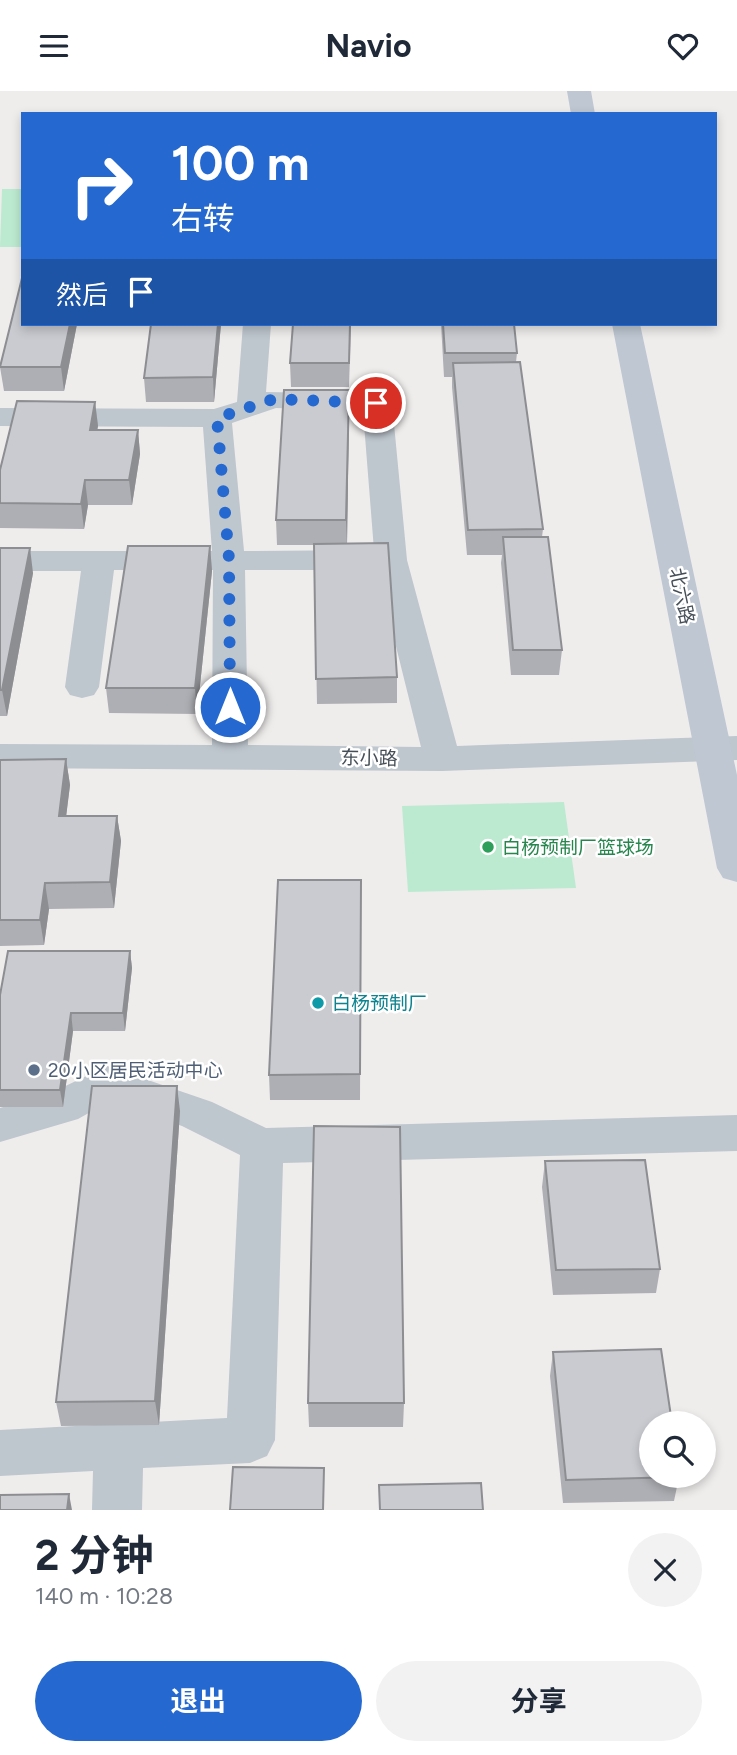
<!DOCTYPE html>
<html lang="zh">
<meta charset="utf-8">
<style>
:root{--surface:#fff;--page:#f2f2f3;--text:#1f2937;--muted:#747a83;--accent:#2569d0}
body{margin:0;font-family:Figtree,"Noto Sans SC",sans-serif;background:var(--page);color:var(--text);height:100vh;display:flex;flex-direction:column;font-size:26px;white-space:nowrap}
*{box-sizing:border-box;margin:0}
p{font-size:23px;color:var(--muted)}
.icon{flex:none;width:38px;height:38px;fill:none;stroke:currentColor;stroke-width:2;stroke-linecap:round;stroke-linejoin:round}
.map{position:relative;height:1419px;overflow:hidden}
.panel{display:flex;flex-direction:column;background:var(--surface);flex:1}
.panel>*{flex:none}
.hud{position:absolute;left:21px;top:21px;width:696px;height:214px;border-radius:0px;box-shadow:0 4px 10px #0003;background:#2569d0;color:#fff;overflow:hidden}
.controls{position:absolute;left:639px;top:1320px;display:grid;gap:14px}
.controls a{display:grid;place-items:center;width:77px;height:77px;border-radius:50%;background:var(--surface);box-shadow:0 4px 10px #0003;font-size:35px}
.pin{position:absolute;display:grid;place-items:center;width:60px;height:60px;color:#fff;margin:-30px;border:4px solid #fff;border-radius:50%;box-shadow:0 2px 7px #0007}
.me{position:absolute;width:77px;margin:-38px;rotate:0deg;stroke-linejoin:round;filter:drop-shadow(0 0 5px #0008)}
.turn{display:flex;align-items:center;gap:24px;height:147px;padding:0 35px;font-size:32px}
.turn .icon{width:91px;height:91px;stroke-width:2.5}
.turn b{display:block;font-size:49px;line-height:60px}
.then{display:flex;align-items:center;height:66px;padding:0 35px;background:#0003;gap:14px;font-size:26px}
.round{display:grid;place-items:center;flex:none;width:74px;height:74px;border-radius:37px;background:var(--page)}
.headline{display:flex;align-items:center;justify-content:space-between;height:119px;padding:0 35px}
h1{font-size:42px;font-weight:700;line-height:52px}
.button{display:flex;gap:14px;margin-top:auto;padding:14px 35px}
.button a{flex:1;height:80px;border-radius:42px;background:var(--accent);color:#fff;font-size:28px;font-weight:700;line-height:80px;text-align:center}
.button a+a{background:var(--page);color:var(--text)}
header{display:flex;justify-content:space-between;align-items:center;height:91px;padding:0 35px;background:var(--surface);font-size:32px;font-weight:700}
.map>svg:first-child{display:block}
</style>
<header><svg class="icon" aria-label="menu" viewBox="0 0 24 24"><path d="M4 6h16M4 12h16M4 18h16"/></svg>Navio<svg class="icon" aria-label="heart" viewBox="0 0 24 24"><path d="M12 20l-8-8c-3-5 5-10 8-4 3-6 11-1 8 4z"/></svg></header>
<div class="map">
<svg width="737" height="1419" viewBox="0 0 737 1419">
<rect width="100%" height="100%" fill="#efecec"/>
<!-- green -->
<path fill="#bcead0" d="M 2,98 L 23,98 L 23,156 L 0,156 Z
M 564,711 L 576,797 L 408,801 L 402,715 Z"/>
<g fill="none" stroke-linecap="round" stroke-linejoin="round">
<!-- street -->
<path fill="#bec6ce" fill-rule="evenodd" d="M 243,233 L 271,233 L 266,301 L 377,303 L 387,306 L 392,312 L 407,469 L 457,655 L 737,645 L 737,669 L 442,680 L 0,677 L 0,653 L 212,654 L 213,479 L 114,479 L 99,596 L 94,604 L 82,607 L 70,604 L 65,596 L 81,480 L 0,480 L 0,460 L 212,460 L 203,336 L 0,335 L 0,317 L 214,318 L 237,311 ZM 276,317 L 363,320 L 374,459 L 244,460 L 232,332 ZM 245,479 L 377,479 L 421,656 L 248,654 Z
M 107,975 L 212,1011 L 266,1037 L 737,1024 L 737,1060 L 283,1072 L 275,1349 L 267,1365 L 250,1372 L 143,1377 L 142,1419 L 92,1419 L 93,1380 L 0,1385 L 0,1339 L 227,1327 L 240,1064 L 182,1035 L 110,1010 L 78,1028 L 0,1051 L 0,1017 L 51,1002 Z"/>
<!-- secondary -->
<path fill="#bec7d2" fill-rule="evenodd" d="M 567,0 L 591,0 L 595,23 L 571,23 Z
M 612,233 L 640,233 L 737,684 L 737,791 L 723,787 L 717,777 Z"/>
</g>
<!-- wall -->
<path fill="#aeafb4" d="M 77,233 L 64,300 L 4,300 L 0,276 Z
M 221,233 L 214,311 L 146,311 L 144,287 Z
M 351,233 L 349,296 L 291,296 L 290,272 Z
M 441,233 L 514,233 L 517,262 L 516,271 L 543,438 L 542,446 L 562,559 L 559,584 L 511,584 L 501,472 L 502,464 L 467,464 L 452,296 L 452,286 L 444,286 Z
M 349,299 L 347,453 L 397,586 L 397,612 L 317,613 L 314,454 L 277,454 L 276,429 Z
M 95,311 L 98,335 L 97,339 L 138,339 L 140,363 L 132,414 L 88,414 L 84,438 L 0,437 L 0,379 Z
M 210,455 L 212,480 L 197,623 L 109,622 L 106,597 Z
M 0,457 L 33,482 L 7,625 L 0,625 Z
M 66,668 L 70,694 L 66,725 L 117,725 L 121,750 L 114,817 L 49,818 L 44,854 L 0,855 L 0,669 Z
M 361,789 L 360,1009 L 270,1009 L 269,984 Z
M 130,860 L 132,877 L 125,940 L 73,940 L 63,1016 L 0,1016 L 0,904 Z
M 180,1020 L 159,1334 L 61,1335 L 56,1311 Z
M 545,1070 L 660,1178 L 656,1202 L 553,1204 L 542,1096 Z
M 553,1261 L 679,1386 L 674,1410 L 563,1412 L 550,1285 Z
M 308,1312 L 404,1312 L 403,1336 L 309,1336 Z"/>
<!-- shaded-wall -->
<path fill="#8d8e92" d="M 70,233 L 77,233 L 64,300 L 61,276 Z
M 218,233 L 221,233 L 214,311 L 213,286 Z
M 349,299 L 349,324 L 347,454 L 346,429 Z
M 95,311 L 98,335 L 93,363 L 90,339 Z
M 138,339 L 140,363 L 132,414 L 129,389 Z
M 85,389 L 88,414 L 84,438 L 81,413 Z
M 210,455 L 212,480 L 197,623 L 195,597 Z
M 30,457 L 33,482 L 7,625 L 2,599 Z
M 66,668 L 70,694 L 63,751 L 59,725 Z
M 117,725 L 121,750 L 114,817 L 110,791 Z
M 45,792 L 49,818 L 44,854 L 40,829 Z
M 130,860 L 132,877 L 125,940 L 123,922 Z
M 71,922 L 73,940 L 63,1016 L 60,999 Z
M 177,995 L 180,1020 L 159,1334 L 155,1310 Z
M 324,1377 L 324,1419 L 323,1419 Z
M 69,1403 L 72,1419 L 67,1419 Z"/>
<!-- building -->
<path fill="#cacbd1" stroke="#8d8e92" stroke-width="2" d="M 23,183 L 23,233 L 70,233 L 61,276 L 0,276 Z
M 151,233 L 218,233 L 213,286 L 144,287 Z
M 293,233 L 350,233 L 349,272 L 290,272 Z
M 443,233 L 514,233 L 517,262 L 445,262 Z
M 520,271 L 543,438 L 468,439 L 453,272 Z
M 284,299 L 349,299 L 346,429 L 276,429 Z
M 17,310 L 95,311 L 90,339 L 138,339 L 129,389 L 85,389 L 81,413 L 0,412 L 0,379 Z
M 503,446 L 548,446 L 562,559 L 513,559 Z
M 388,452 L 397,586 L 316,588 L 314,453 Z
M 128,455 L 210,455 L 195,597 L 106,597 Z
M 0,457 L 30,457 L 2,599 L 0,599 Z
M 66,668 L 59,725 L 117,725 L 110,791 L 45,792 L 40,829 L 0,829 L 0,669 Z
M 278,789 L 361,789 L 360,983 L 269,984 Z
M 8,860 L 130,860 L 123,922 L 71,922 L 60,999 L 0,999 L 0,904 Z
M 92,995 L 177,995 L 155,1310 L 56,1311 Z
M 314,1035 L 400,1036 L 404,1312 L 308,1312 Z
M 645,1069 L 660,1178 L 556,1179 L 545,1070 Z
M 661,1258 L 672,1332 L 651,1332 L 651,1384 L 679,1384 L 679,1386 L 566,1389 L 553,1261 Z
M 233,1376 L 324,1377 L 323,1419 L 230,1419 Z
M 481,1392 L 483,1419 L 380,1419 L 379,1394 Z
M 69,1403 L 67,1419 L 0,1419 L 0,1404 Z"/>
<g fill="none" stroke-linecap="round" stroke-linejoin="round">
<!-- route -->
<path stroke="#2569d0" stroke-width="12" stroke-dasharray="0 21.6" d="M 230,616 L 229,468 L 217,327 L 274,308 L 376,312"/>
</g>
<!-- markers -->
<circle fill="#2e9e5b" stroke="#fff" stroke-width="2.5" cx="488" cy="756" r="7"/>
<circle fill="#0f9aa8" stroke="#fff" stroke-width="2.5" cx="318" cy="912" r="7"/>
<circle fill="#5c6f8a" stroke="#fff" stroke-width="2.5" cx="34" cy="979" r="7"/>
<g text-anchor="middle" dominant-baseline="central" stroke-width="5" stroke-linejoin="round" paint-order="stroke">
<!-- street labels -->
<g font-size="19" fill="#464f58" stroke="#fff">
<text transform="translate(682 505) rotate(78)">北六路</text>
<text transform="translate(369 667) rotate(1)">东小路</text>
</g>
<!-- leisure labels -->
<g font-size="19" fill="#27864d" stroke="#fff" text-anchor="start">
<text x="502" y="756">白杨预制厂篮球场</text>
</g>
<!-- culture labels -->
<g font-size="19" fill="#0d838f" stroke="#fff" text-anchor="start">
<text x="332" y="912">白杨预制厂</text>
</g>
<!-- service labels -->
<g font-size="19" fill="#4e5e75" stroke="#fff" text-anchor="start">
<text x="48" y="979">20小区居民活动中心</text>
</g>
</g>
</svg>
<div class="controls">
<a><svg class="icon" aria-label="search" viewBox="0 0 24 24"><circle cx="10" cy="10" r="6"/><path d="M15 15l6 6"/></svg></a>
</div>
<div class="pin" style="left:376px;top:312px;background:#d93025"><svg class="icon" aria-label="arrive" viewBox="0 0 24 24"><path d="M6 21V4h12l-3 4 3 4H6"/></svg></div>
<svg class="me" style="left:230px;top:616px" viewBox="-20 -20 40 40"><circle r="17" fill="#2569d0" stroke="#fff" stroke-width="3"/><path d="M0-11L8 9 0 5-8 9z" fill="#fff"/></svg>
<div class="hud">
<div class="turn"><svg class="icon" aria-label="right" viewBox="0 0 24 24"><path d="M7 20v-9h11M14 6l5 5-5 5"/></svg><div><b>100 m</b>右转</div></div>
<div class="then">然后<svg class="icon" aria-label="arrive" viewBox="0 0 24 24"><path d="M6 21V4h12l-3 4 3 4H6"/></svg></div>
</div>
</div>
<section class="panel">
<div class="headline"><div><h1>2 分钟</h1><p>140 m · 10:28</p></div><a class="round"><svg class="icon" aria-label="close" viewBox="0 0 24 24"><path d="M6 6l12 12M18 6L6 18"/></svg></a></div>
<div class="button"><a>退出</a><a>分享</a></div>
</section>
